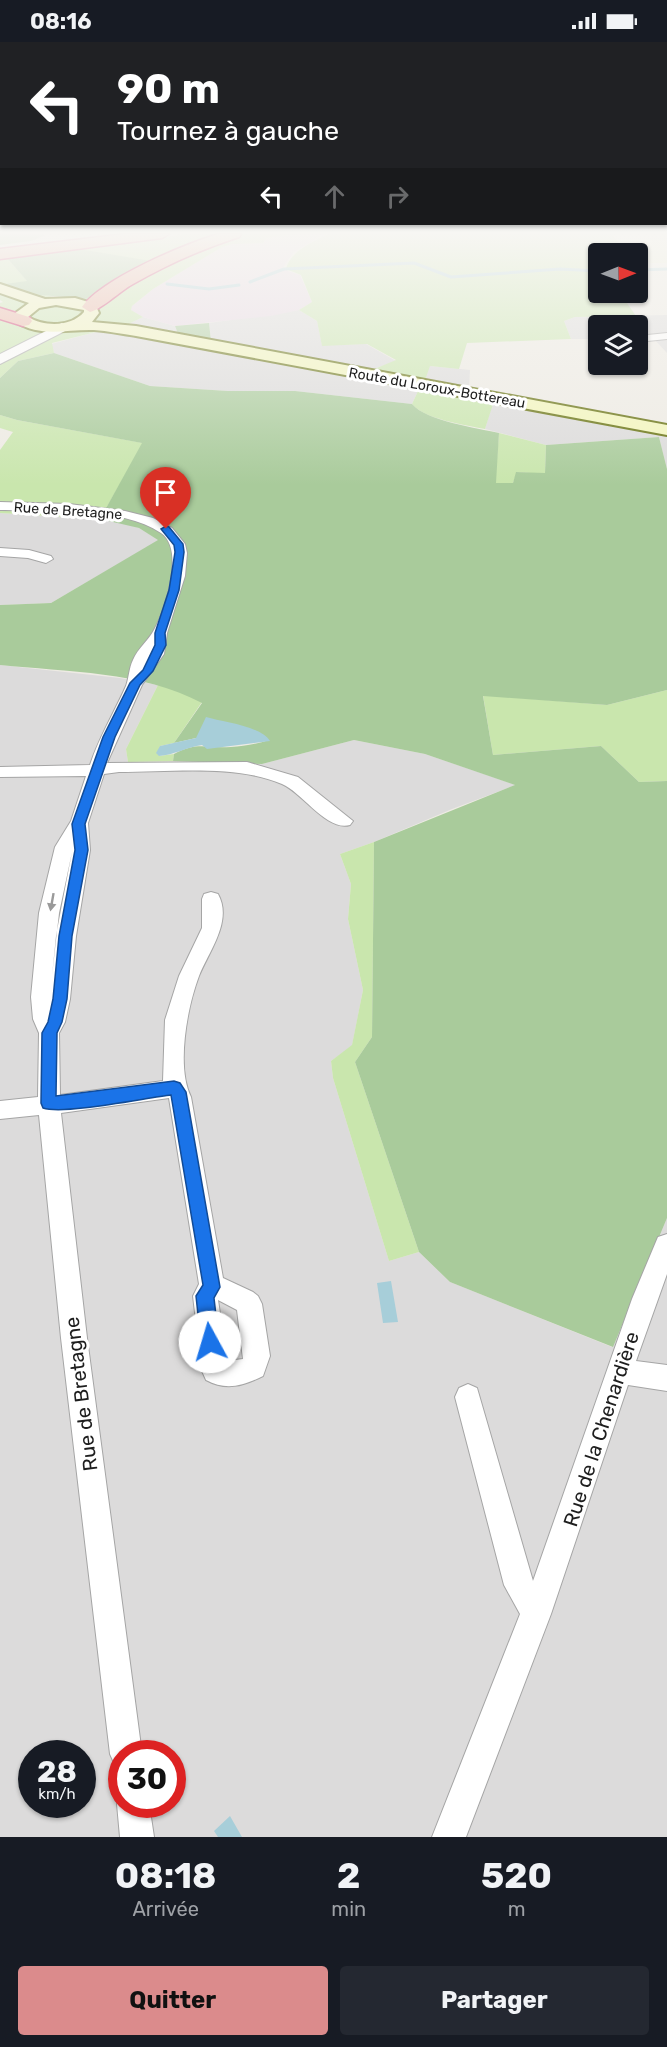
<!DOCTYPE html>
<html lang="fr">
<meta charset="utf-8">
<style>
:root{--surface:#171b24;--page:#242831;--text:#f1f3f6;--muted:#9ea1a6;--accent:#db8b8c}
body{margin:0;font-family:Rubik,sans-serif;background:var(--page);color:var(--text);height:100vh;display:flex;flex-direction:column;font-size:22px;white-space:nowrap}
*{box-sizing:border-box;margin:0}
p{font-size:20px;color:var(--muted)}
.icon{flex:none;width:33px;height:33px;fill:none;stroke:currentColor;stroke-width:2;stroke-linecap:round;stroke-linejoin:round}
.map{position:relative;height:1795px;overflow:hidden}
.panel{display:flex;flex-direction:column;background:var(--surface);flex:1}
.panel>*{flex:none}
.guide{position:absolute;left:0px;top:0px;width:668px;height:183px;box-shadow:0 2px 4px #0004;background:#202124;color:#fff;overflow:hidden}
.needle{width:39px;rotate:89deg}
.controls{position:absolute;left:588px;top:201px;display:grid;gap:12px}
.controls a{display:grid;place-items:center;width:60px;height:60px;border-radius:6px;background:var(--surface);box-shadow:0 2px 4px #0004;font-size:30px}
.speed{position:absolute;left:18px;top:1698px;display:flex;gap:12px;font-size:30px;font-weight:700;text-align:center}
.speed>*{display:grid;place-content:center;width:78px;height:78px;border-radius:50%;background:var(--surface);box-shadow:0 2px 4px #0004;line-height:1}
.speed small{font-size:15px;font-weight:400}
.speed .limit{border:9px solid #d22;background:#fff;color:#111}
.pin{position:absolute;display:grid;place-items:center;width:51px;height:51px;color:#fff;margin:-62px -26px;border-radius:50% 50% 50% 0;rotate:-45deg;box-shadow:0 0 6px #0007}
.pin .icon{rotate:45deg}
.me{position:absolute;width:66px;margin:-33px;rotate:354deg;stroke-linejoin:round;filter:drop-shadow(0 0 4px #0008)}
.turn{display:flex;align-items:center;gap:21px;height:126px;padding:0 18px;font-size:27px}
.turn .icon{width:78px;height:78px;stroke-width:2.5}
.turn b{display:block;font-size:42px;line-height:51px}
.lanes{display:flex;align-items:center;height:57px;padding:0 18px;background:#0003;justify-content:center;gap:30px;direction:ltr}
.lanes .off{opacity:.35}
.eta{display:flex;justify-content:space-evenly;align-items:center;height:102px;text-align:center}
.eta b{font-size:36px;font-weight:700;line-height:42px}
.button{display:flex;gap:12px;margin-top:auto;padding:12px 18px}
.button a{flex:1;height:69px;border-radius:6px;background:var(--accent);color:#111;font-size:24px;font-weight:700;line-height:69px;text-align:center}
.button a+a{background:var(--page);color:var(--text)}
.status{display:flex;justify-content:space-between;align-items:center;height:42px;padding:0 30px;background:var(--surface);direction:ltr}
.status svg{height:16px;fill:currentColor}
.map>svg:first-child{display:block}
</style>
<div class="status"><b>08:16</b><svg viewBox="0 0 49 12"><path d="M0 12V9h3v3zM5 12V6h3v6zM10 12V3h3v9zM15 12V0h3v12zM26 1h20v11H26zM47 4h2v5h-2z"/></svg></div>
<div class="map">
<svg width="667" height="1795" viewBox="0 0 667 1795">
<rect width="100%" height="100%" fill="#eeebe4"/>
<!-- residential -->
<path fill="#dcdbdb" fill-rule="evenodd" d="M 299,268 L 317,279 L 322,303 L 366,302 L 396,319 L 368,329 L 430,324 L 470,328 L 469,348 L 541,363 L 667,382 L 667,427 L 659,395 L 546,403 L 485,387 L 493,360 L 419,347 L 412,362 L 295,349 L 228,349 L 150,344 L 54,311 L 51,302 L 96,290 L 112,290 L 143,275 L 175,284 L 180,294 L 211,298 L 209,281 Z
M 667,273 L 667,311 L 654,297 L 638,297 L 638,284 L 598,284 L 598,297 L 571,297 L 564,279 L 575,275 Z
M 0,471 L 114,478 L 139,486 L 159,498 L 51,561 L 0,563 Z
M 0,623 L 120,636 L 158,643 L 126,707 L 128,720 L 262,722 L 354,698 L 425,712 L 516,743 L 452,767 L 374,800 L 340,812 L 351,842 L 348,877 L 363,948 L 352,1004 L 331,1019 L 333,1036 L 389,1219 L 419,1210 L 450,1240 L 612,1305 L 667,1176 L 667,1795 L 0,1795 ZM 32,1712 L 82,1712 L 82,1762 L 32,1762 ZM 122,1712 L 172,1712 L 172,1762 L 122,1762 Z"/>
<!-- industrial -->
<path fill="#e7d7e4" d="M 295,192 L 324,192 L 294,210 L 282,227 L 300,233 L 312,260 L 299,268 L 271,274 L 175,284 L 143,275 L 130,268 L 132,264 L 153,247 L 222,205 L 232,202 L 263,201 L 266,196 Z"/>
<!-- farmland -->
<path fill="#eaecd1" d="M 612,192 L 667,192 L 667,221 L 638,221 L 638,212 L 626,211 Z"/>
<!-- grass -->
<path fill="#c9e6ad" d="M 188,192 L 295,192 L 266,196 L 263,201 L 232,202 L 222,205 L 153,247 L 132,264 L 131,268 L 143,275 L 112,290 L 96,290 L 52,301 L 54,311 L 18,319 L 0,336 L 0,261 L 3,260 L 0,258 L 0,216 L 6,215 L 28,240 L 7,243 L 57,256 L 88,257 L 73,206 Z
M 329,192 L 612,192 L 626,211 L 598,212 L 598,250 L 620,251 L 636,274 L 575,275 L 564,279 L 571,297 L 467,301 L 459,327 L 430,324 L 424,341 L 367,330 L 396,318 L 367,302 L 322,304 L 317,279 L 299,268 L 312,260 L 301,233 L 286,227 C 290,209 314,199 329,192 Z
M 419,347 L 494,359 L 485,387 C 465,383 424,377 412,362 Z
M 0,373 L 17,378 L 143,401 L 100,477 L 0,471 L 0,408 L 13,390 L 0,386 Z
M 499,391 L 546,403 L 545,432 L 517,430 L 513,441 L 495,441 Z
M 158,643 L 179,648 L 202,660 L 174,701 L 160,704 L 159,714 L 174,712 L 173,719 L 128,720 L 126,707 Z
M 667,648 L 667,739 L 639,740 L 601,704 L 493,713 L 483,653 L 607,663 Z
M 374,800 L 372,995 L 355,1020 L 419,1210 L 389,1219 L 333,1036 L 331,1019 L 352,1003 L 363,948 L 348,877 L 351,842 L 340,812 Z"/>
<!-- forest -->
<path fill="#a9cb9b" d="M 0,192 L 46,193 L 31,199 L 0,203 Z
M 73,206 L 157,220 L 88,257 L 40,253 L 5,242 L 27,239 L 6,215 Z
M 209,281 L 211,299 L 179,294 L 175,284 Z
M 54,311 L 150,344 L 228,349 L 295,349 L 412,362 C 426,379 477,386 499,391 L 496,441 L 513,441 L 516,430 L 545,431 L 546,403 L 659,395 L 667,427 L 667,648 L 607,663 L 483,654 L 493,713 L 601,704 L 639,740 L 667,739 L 667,1176 L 613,1305 L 450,1240 L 419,1210 L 355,1020 L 372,995 L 374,800 L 515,743 L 425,712 L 354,698 L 262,722 L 173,719 L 174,712 C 199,699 206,707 231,705 C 243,704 257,702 269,698 L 196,696 L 174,701 L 202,661 C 142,629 67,630 0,623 L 0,563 L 51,561 L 158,498 L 139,486 L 100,477 L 142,401 L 17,378 L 0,373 L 0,336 L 18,319 Z"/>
<!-- water -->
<path fill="#a7ced9" d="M 206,675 C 223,680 261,684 270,699 L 207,707 L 202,703 C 187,705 174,713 159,714 L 156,711 L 160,704 L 196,696 Z
M 391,1239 L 398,1280 L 383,1281 L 377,1241 Z
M 230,1774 L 242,1795 L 218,1795 L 214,1789 Z"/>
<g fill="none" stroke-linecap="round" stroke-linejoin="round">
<!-- stream -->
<path stroke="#a7ced9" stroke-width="3" d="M 638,228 L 667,227
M 250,240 L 284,227 L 414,221 L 451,235 L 560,227 L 598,229
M 167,242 L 209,247 L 239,243"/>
<!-- minor casing -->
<g stroke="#a5a5a5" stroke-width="2">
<path id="minor" d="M 667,291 L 667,297 L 638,300 L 638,294 Z
M 0,460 L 69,462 L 125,469 L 153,476 L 172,486 L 185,502 L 187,511 L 185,534 L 167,591 L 164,612 L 142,643 L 107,721 L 247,720 L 298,735 L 353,779 L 350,783 C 327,790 302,750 282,742 C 236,722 169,730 119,730 L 104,732 L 88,781 L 90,808 L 76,894 L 70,957 L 65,980 L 59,991 L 60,1053 L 163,1039 L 165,978 L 179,934 L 202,886 L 202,857 L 204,852 L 211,850 L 218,852 C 233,879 209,909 199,934 C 187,966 176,1025 191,1055 L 223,1236 L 253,1250 L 258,1254 L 262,1262 L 270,1314 L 263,1334 C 243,1344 226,1349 206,1338 L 202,1329 L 193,1254 L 199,1242 L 169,1056 L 61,1071 L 87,1296 L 142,1712 L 122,1712 L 122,1726 L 115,1723 L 110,1712 L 61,1296 L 39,1073 L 0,1077 L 0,1059 L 38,1055 L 39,991 L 33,977 L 31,955 L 39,871 L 55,805 L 71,779 L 86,734 L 0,735 L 0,725 L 90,723 C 99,695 114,671 126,644 C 129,636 129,626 133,618 C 138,606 148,599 154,588 C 166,567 185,507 161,491 C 121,464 46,469 0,468 ZM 72,810 L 56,894 L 52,934 L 59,871 ZM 218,1258 L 237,1268 L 243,1317 L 227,1319 Z
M 0,506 L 29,508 L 51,514 L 53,517 L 46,521 L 28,516 L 0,514 Z
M 667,1192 L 667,1232 L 636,1319 L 667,1323 L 667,1349 L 628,1343 L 551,1572 L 466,1795 L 432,1795 L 520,1572 L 504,1543 L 455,1355 L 459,1346 L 468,1342 L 477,1346 L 533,1539 L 632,1257 L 658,1195 Z
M 121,1750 L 122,1762 L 149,1762 L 154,1795 L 120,1795 L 117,1762 Z"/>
</g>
<!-- tertiary casing -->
<g stroke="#a5a5a5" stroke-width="2">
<path id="tertiary" d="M 62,281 L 69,285 L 67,288 L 0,322 L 0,312 Z"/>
</g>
<!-- secondary casing -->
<g stroke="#646f0b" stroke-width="4">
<path id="secondary" d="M 0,242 L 45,257 L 75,256 L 95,262 L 99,271 L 92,280 L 136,284 L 667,383 L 667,393 L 136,294 C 122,292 108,289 94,288 C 66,287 41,296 16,280 L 14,272 L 29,261 L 0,251 ZM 56,263 L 84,268 L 84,270 C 71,285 45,285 28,275 L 39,266 Z"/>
</g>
<!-- trunk casing -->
<g stroke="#cf2e65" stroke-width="3">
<path id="trunk" d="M 125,192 L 169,192 L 162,196 L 0,217 L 0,207 Z
M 218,192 L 241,192 L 239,195 C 202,207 166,223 133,242 C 120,249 102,267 90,270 L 82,265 C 103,236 183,203 218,192 Z
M 0,266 L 29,275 L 32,279 L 29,283 L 23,284 L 0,277 Z"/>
</g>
<!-- minor -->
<use href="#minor" fill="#fff" fill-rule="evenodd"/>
<!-- tertiary -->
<use href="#tertiary" fill="#fff" fill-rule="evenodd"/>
<!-- secondary -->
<use href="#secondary" fill="#f3f6bb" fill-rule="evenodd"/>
<!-- trunk -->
<use href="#trunk" fill="#ecb1a0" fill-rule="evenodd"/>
</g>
<!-- one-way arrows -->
<defs><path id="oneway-solid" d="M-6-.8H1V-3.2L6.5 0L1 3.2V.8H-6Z" transform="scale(1.5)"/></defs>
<use fill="#9a9a9a" href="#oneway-solid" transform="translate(52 860) rotate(100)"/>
<!-- sky -->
<linearGradient id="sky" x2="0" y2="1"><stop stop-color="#8ebee2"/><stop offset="0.43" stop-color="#f7f6f3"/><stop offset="1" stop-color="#f7f6f3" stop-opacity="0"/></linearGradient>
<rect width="667" height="443" fill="url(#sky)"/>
<!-- route -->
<path fill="#1a73e8" stroke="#114b97" stroke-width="1.5" d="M 166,484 L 169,485 L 183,502 L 184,510 L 179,548 L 165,591 L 166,603 L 153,629 L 140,643 L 115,695 L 85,782 L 88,808 L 72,894 L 67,957 L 62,980 L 57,991 L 56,1054 L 174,1039 L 180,1041 L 186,1050 L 220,1245 L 214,1256 L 219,1300 L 216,1306 L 210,1309 L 204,1306 L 201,1300 L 196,1254 L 203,1243 L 171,1053 C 145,1056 64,1073 43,1066 L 41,1061 L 42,991 L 48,980 L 53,957 L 59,894 L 75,808 L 72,782 L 103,695 L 130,641 L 143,628 L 155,603 L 155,591 L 169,548 L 175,510 L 174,503 L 161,487 Z"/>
<g text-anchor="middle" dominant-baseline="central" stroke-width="6" stroke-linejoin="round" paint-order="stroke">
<!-- far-street labels -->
<g font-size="14" fill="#1e1e1e" stroke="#fff">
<text transform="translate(437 346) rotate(10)">Route du Loroux-Bottereau</text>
<text transform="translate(68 469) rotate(4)">Rue de Bretagne</text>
</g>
<!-- near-street labels -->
<g font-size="20" fill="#1e1e1e" stroke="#fff">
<text transform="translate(81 1352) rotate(-97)">Rue de Bretagne</text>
<text transform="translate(601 1387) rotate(-72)">Rue de la Chenardière</text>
</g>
</g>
</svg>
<div class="controls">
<a><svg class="needle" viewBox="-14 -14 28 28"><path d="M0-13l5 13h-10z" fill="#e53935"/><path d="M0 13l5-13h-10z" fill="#9ea1a6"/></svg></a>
<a><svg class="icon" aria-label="layers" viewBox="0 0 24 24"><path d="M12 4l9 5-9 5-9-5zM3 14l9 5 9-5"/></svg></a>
</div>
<div class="speed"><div>28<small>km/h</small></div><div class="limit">30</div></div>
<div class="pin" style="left:166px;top:487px;background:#d93025"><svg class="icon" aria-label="arrive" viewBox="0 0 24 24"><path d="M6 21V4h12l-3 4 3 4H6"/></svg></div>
<svg class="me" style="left:210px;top:1300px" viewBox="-20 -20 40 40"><circle r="19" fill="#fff"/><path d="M0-13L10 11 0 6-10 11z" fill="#1a73e8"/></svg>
<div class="guide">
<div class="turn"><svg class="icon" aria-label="left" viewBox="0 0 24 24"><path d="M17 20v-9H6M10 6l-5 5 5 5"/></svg><div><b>90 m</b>Tournez à gauche</div></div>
<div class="lanes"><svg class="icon" aria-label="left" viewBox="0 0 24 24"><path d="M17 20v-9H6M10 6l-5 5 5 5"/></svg><svg class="icon off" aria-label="ahead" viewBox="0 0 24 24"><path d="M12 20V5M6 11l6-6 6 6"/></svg><svg class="icon off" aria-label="right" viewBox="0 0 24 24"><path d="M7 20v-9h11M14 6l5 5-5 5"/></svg></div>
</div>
</div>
<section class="panel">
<div class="eta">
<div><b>08:18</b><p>Arrivée</p></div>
<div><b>2</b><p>min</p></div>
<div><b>520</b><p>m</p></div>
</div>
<div class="button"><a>Quitter</a><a>Partager</a></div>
</section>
